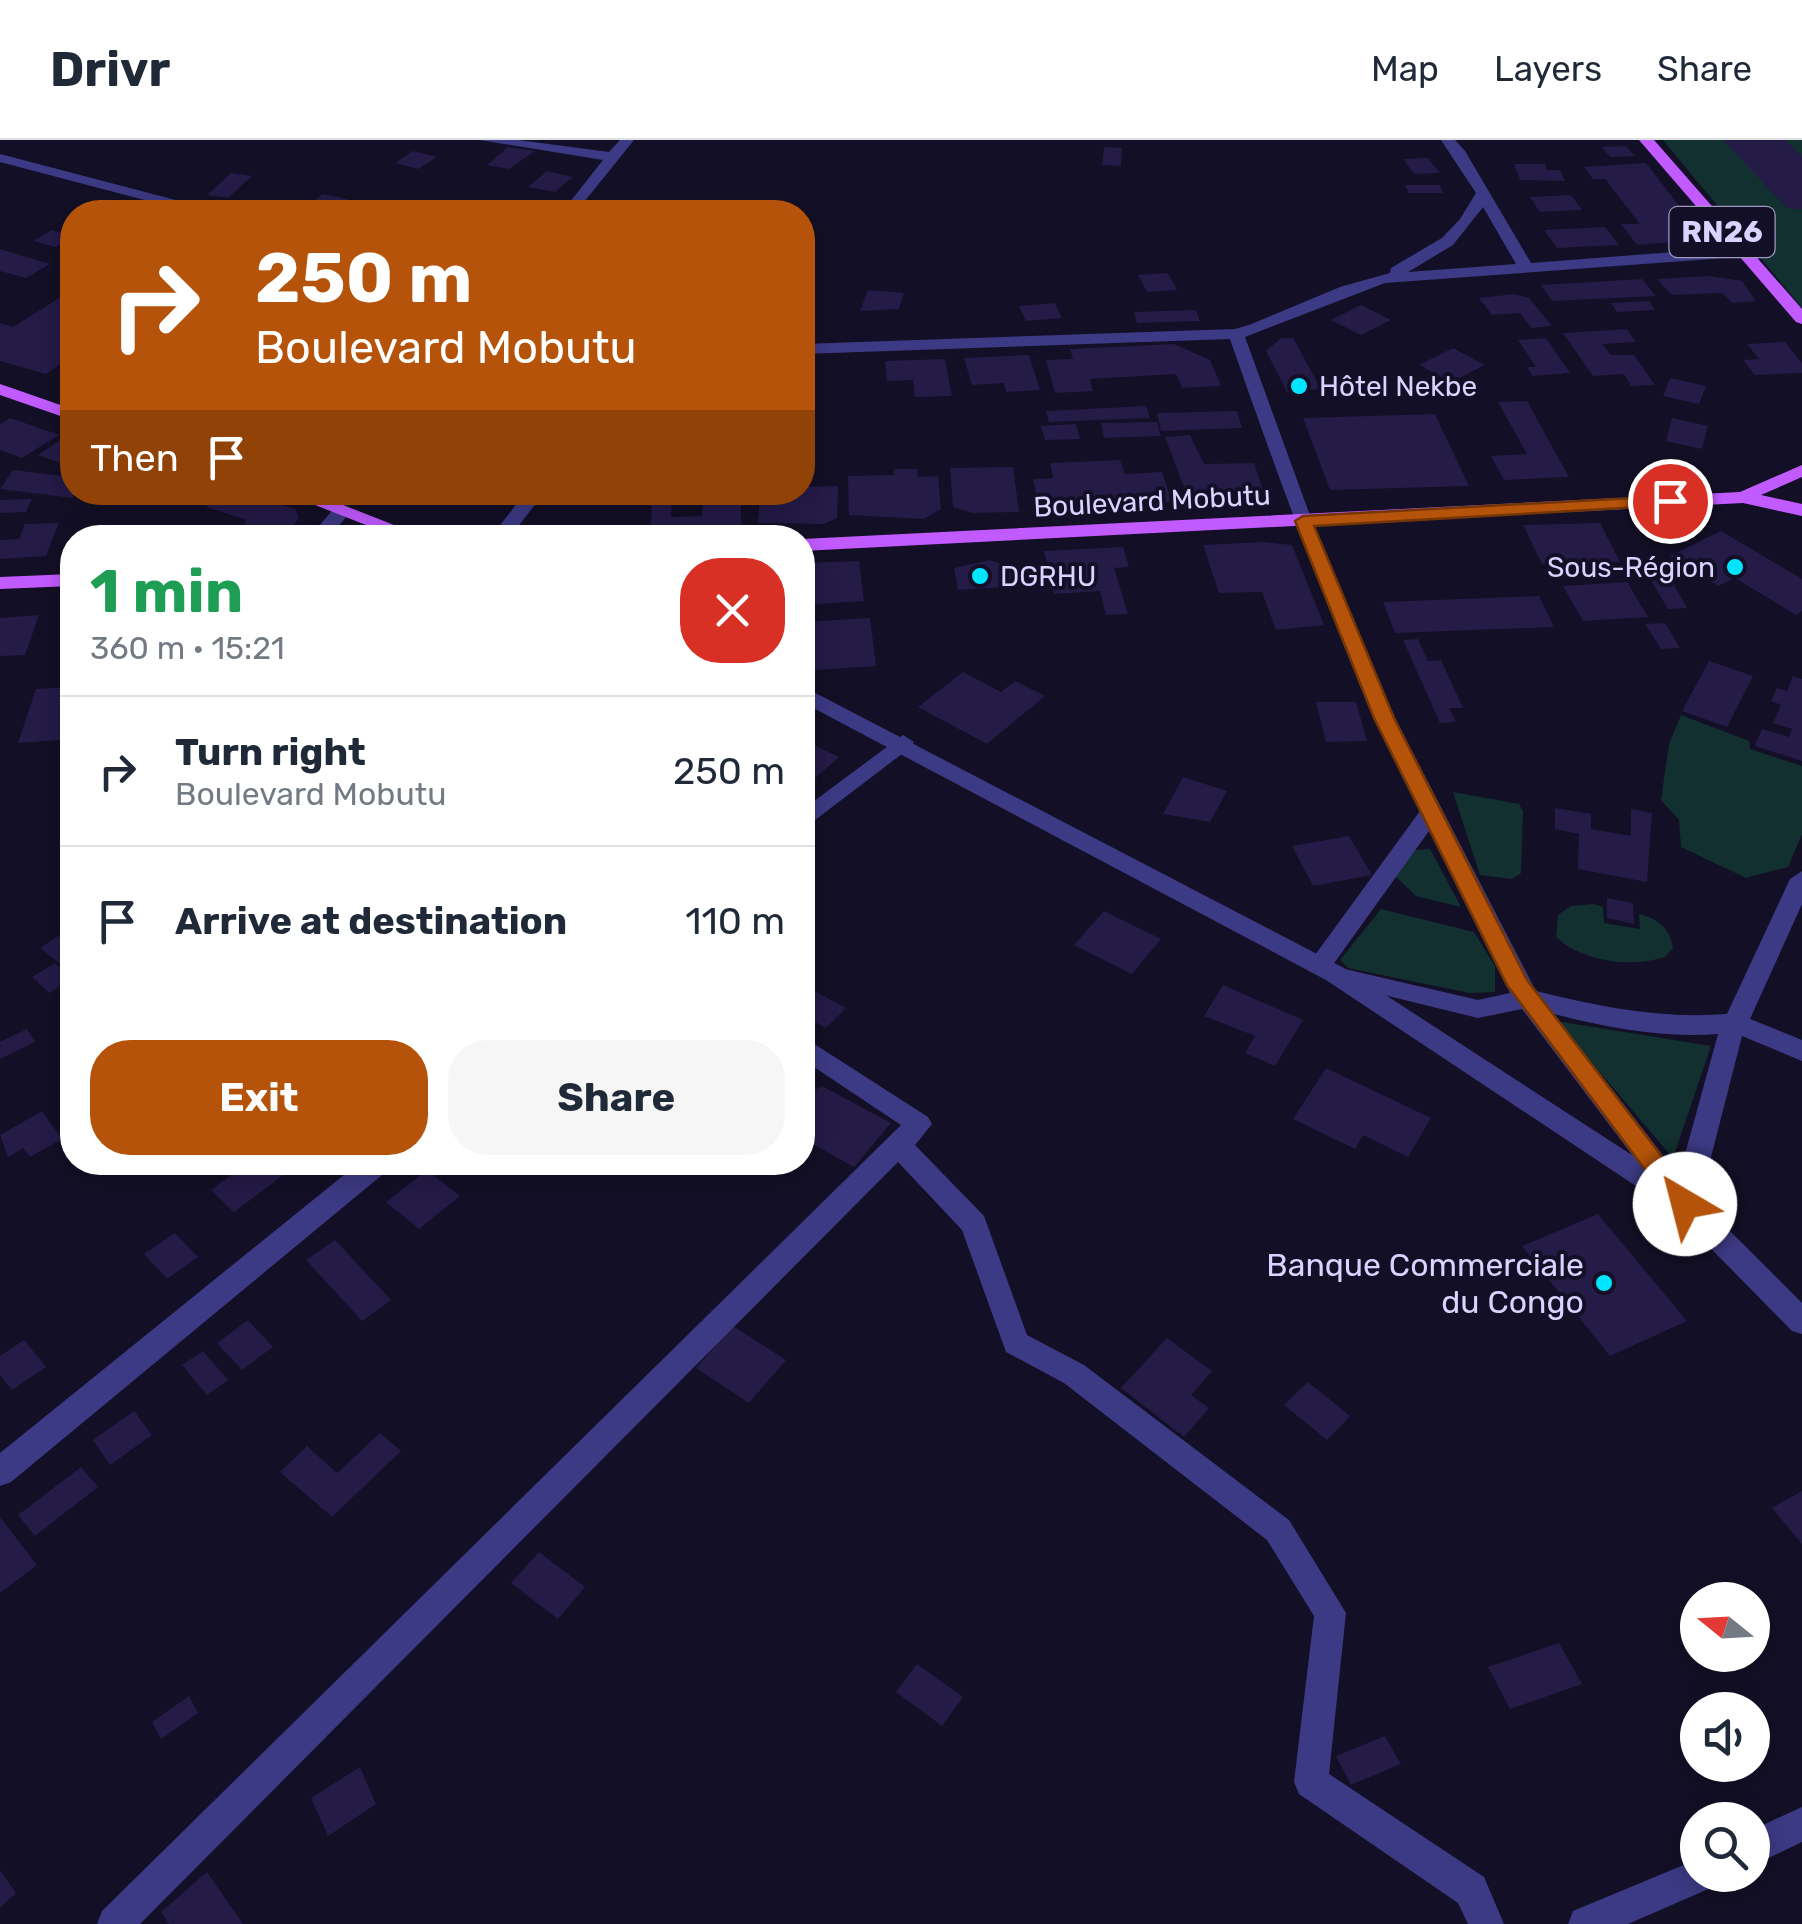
<!DOCTYPE html>
<meta charset="utf-8">
<style>
:root{--surface:#fff;--page:#f6f6f7;--text:#1f2937;--muted:#747a83;--line:#e0e1e3;--accent:#b45309}
body{margin:0;font-family:Rubik,sans-serif;background:var(--page);color:var(--text);height:100vh;display:flex;flex-direction:column;font-size:38px;white-space:nowrap}
*{box-sizing:border-box;margin:0}
p{font-size:32px;color:var(--muted)}
.icon{flex:none;width:55px;height:55px;fill:none;stroke:currentColor;stroke-width:2;stroke-linecap:round;stroke-linejoin:round}
.map{position:relative;flex:1;overflow:hidden}
.side{position:absolute;left:60px;top:385px;width:755px;height:650px;display:flex;flex-direction:column;background:var(--surface);border-radius:40px;box-shadow:0 5px 25px #0003}
.side>*{flex:none}
.banner{position:absolute;left:60px;top:60px;width:755px;height:305px;border-radius:40px;box-shadow:0 5px 25px #0003;background:#b45309;color:#fff;overflow:hidden}
.needle{width:65px;rotate:288deg}
.buttons{position:absolute;left:1680px;top:1442px;display:grid;gap:20px}
.buttons a{display:grid;place-items:center;width:90px;height:90px;border-radius:50%;background:var(--surface);box-shadow:0 5px 25px #0003;font-size:50px}
.pin{position:absolute;display:grid;place-items:center;width:85px;height:85px;color:#fff;margin:-42px;border:5px solid #fff;border-radius:50%;box-shadow:0 2px 10px #0007}
.me{position:absolute;width:110px;margin:-55px;rotate:323deg;stroke-linejoin:round;filter:drop-shadow(0 0 8px #0008)}
.turn{display:flex;align-items:center;gap:35px;height:210px;padding:0 30px;font-size:45px}
.turn .icon{width:130px;height:130px;stroke-width:2.5}
.turn b{display:block;font-size:70px;line-height:85px}
.then{display:flex;align-items:center;height:95px;padding:0 30px;background:#0003;gap:20px;font-size:38px}
.round{display:grid;place-items:center;flex:none;width:105px;height:105px;border-radius:40px;background:var(--page)}
.summary{display:flex;align-items:center;justify-content:space-between;height:170px;padding:0 30px}
h1{font-size:60px;font-weight:700;line-height:75px;color:#1e9e55}
.action{display:flex;gap:20px;margin-top:auto;padding:20px 30px}
.action a{flex:1;height:115px;border-radius:40px;background:var(--accent);color:#fff;font-size:40px;font-weight:700;line-height:115px;text-align:center}
.action a+a{background:var(--page);color:var(--text)}
ul{padding:0;list-style:none}
li{display:flex;align-items:center;gap:30px;height:150px;padding:0 30px;border-top:2px solid var(--line)}
li div{flex:1}
li b{display:block;font-size:38px}
li em{font-style:normal}
header{display:flex;align-items:center;gap:60px;box-sizing:border-box;height:140px;padding:0 50px;background:var(--surface);border-bottom:2px solid var(--line)}
header strong{font-size:48px}
nav{display:flex;gap:55px;margin-inline-start:auto;font-size:35px}
.map>svg:first-child{display:block}
</style>
<header>
<strong>Drivr</strong>
<nav><a>Map</a><a>Layers</a><a>Share</a></nav>
</header>
<div class="map">
<svg width="1802" height="1784" viewBox="0 0 1802 1784">
<rect width="100%" height="100%" fill="#130f26"/>
<!-- green -->
<path fill="#12302f" d="M 1663,0 L 1802,0 L 1802,168 Z
M 1681,575 L 1749,601 L 1750,609 L 1802,626 L 1802,694 L 1788,727 L 1746,738 L 1681,707 L 1679,680 L 1661,660 L 1669,604 Z
M 1453,652 L 1519,664 L 1523,671 L 1521,733 L 1512,739 L 1480,735 Z
M 1430,709 L 1461,767 L 1416,756 L 1395,736 L 1415,710 Z
M 1594,764 L 1603,767 L 1604,783 L 1640,789 L 1639,774 C 1658,779 1670,788 1673,808 L 1665,817 C 1631,828 1583,822 1556,797 L 1558,775 L 1571,766 Z
M 1381,769 L 1474,792 L 1495,826 L 1495,852 L 1469,853 L 1348,828 L 1340,820 Z
M 1556,881 L 1711,906 L 1673,1018 Z"/>
<!-- building -->
<path fill="#241b47" d="M 1723,0 L 1785,0 L 1802,17 L 1802,69 L 1788,69 Z
M 1626,6 L 1635,16 L 1610,17 L 1601,7 Z
M 508,7 L 535,11 L 509,29 L 487,25 Z
M 1104,7 L 1122,8 L 1121,26 L 1102,25 Z
M 413,11 L 437,17 L 418,29 L 395,23 Z
M 1428,18 L 1440,33 L 1414,34 L 1403,19 Z
M 1646,23 L 1697,89 L 1683,101 L 1637,105 L 1621,84 L 1640,84 L 1605,39 L 1593,39 L 1584,27 Z
M 1514,24 L 1545,24 L 1547,30 L 1560,30 L 1565,41 L 1520,40 Z
M 547,31 L 573,37 L 555,52 L 528,47 Z
M 231,33 L 252,36 L 228,58 L 207,55 Z
M 1405,45 L 1440,45 L 1443,53 L 1408,53 Z
M 323,54 L 348,59 L 335,69 L 310,64 Z
M 1571,55 L 1582,70 L 1540,72 L 1530,57 Z
M 1605,87 L 1619,105 L 1557,108 L 1544,90 Z
M 52,90 L 72,97 L 55,107 L 33,101 Z
M 0,109 L 50,124 L 26,138 L 0,131 Z
M 1168,133 L 1177,150 L 1147,152 L 1138,135 Z
M 1709,136 L 1742,141 L 1756,161 L 1733,163 L 1722,153 L 1672,155 L 1657,139 Z
M 1642,139 L 1656,156 L 1552,161 L 1541,145 Z
M 72,150 L 72,216 L 46,234 L 0,221 L 0,183 L 13,187 Z
M 868,150 L 904,153 L 899,169 L 860,171 Z
M 1515,154 L 1529,158 L 1552,186 L 1531,188 L 1520,173 L 1492,175 L 1479,158 Z
M 1649,161 L 1655,170 L 1617,172 L 1611,163 Z
M 1055,163 L 1062,178 L 1026,181 L 1019,166 Z
M 1361,165 L 1391,180 L 1361,195 L 1331,180 Z
M 1196,170 L 1200,181 L 1137,183 L 1134,172 Z
M 1627,189 L 1636,202 L 1602,204 L 1611,215 L 1634,215 L 1655,245 L 1631,246 L 1624,234 L 1593,236 L 1563,193 Z
M 1281,198 L 1293,198 L 1321,249 L 1287,252 L 1266,211 Z
M 1546,198 L 1570,233 L 1532,236 L 1527,227 L 1536,227 L 1518,200 Z
M 1785,202 L 1802,223 L 1802,233 L 1755,235 L 1743,220 L 1759,219 L 1747,204 Z
M 1174,204 L 1210,220 L 1221,246 L 1182,248 L 1176,234 L 1090,239 L 1093,251 L 1055,253 L 1046,220 L 1073,219 L 1070,209 Z
M 1453,208 L 1485,225 L 1451,242 L 1419,225 Z
M 1029,215 L 1040,250 L 1006,252 L 1004,243 L 972,245 L 964,218 Z
M 945,219 L 952,256 L 915,257 L 913,240 L 887,241 L 885,221 Z
M 1670,238 L 1706,246 L 1699,264 L 1663,256 Z
M 1527,261 L 1569,337 L 1504,340 L 1491,316 L 1527,314 L 1498,262 Z
M 1146,266 L 1150,278 L 1049,282 L 1046,271 Z
M 1237,271 L 1242,288 L 1161,291 L 1157,273 Z
M 1435,274 L 1469,346 L 1330,350 L 1303,278 Z
M 10,278 L 59,295 L 22,318 L 0,310 L 0,284 Z
M 1672,278 L 1708,286 L 1702,309 L 1666,301 Z
M 1157,282 L 1161,296 L 1104,298 L 1101,283 Z
M 1076,284 L 1080,299 L 1045,300 L 1041,286 Z
M 1190,295 L 1204,324 L 1254,323 L 1263,350 L 1251,359 L 1189,361 L 1165,297 Z
M 65,297 L 72,300 L 72,327 L 38,315 Z
M 1120,320 L 1125,334 L 1162,332 L 1172,362 L 1039,365 L 1033,339 L 1053,338 L 1050,323 Z
M 1013,327 L 1019,372 L 972,373 L 953,367 L 950,328 Z
M 894,329 L 917,329 L 918,337 L 938,336 L 941,369 L 924,379 L 849,375 L 848,336 L 894,335 Z
M 13,330 L 72,337 L 72,352 L 77,352 L 72,358 L 0,349 Z
M 838,346 L 837,378 L 823,384 L 758,383 L 760,358 L 773,358 L 773,352 L 802,352 L 802,347 Z
M 223,352 L 239,352 L 295,369 L 299,378 L 284,398 L 183,398 L 238,391 L 247,380 L 206,367 Z
M 672,352 L 671,377 L 702,376 L 703,352 L 741,352 L 741,386 L 651,389 L 652,353 Z
M 32,359 L 26,372 L 0,373 L 0,360 Z
M 59,383 L 46,416 L 0,419 L 0,400 L 19,399 L 25,384 Z
M 1600,383 L 1620,422 L 1542,424 L 1523,385 Z
M 1721,391 L 1802,439 L 1802,471 L 1796,475 L 1735,438 L 1718,446 L 1670,416 Z
M 1264,402 L 1292,405 L 1324,485 L 1276,490 L 1262,452 L 1219,453 L 1203,405 Z
M 1123,407 L 1129,427 L 1114,428 L 1128,474 L 1106,475 L 1100,451 L 1054,454 L 1044,411 Z
M 990,420 L 1001,424 L 1002,430 L 1017,429 L 1021,446 L 958,450 L 954,428 Z
M 859,421 L 864,461 L 802,465 L 802,423 Z
M 1669,436 L 1687,468 L 1668,469 L 1649,437 Z
M 1627,442 L 1648,477 L 1583,481 L 1563,446 Z
M 1539,456 L 1554,487 L 1395,493 L 1383,462 Z
M 39,475 L 25,515 L 0,516 L 0,478 Z
M 870,478 L 876,526 L 816,530 L 802,524 L 802,482 Z
M 1665,483 L 1680,508 L 1661,509 L 1645,484 Z
M 1418,499 L 1428,521 L 1441,520 L 1463,568 L 1449,568 L 1456,582 L 1440,583 L 1403,500 Z
M 1709,521 L 1753,536 L 1727,587 L 1682,571 Z
M 963,532 L 1001,552 L 1015,541 L 1045,556 L 987,604 L 918,567 Z
M 1793,536 L 1802,539 L 1802,621 L 1755,606 L 1762,589 L 1789,597 L 1792,589 L 1773,583 L 1781,565 L 1771,561 L 1777,548 L 1787,551 Z
M 72,547 L 72,599 L 18,603 L 36,549 Z
M 1316,562 L 1356,562 L 1367,601 L 1326,602 Z
M 802,599 L 839,617 L 802,650 Z
M 1183,637 L 1227,651 L 1210,682 L 1163,674 Z
M 1555,668 L 1591,674 L 1591,689 L 1631,696 L 1631,669 L 1652,673 L 1647,742 L 1578,729 L 1579,694 L 1555,689 Z
M 1349,696 L 1372,735 L 1313,746 L 1292,706 Z
M 1607,758 L 1633,763 L 1634,784 L 1607,778 Z
M 1104,771 L 1161,799 L 1132,834 L 1074,805 Z
M 72,787 L 72,814 L 59,823 L 40,808 Z
M 55,823 L 72,838 L 49,853 L 32,837 Z
M 802,844 L 846,868 L 826,888 L 802,875 Z
M 1223,845 L 1303,880 L 1275,926 L 1245,913 L 1255,896 L 1204,876 Z
M 27,889 L 35,902 L 0,919 L 0,902 Z
M 1326,928 L 1431,978 L 1408,1017 L 1363,995 L 1355,1009 L 1293,979 Z
M 822,946 L 891,983 L 854,1027 L 802,998 L 802,947 L 811,952 Z
M 42,971 L 62,999 L 30,1017 L 23,1008 L 8,1017 L 0,995 Z
M 248,1022 L 274,1022 L 286,1033 L 234,1072 L 211,1050 Z
M 427,1030 L 460,1056 L 419,1089 L 386,1062 Z
M 1598,1074 L 1687,1181 L 1610,1216 L 1522,1106 Z
M 175,1093 L 198,1117 L 167,1139 L 144,1114 Z
M 335,1100 L 391,1160 L 362,1181 L 306,1120 Z
M 248,1180 L 273,1207 L 242,1230 L 217,1203 Z
M 733,1186 L 786,1220 L 749,1263 L 696,1228 Z
M 1167,1198 L 1212,1231 L 1191,1255 L 1209,1268 L 1184,1297 L 1121,1248 Z
M 24,1200 L 46,1227 L 12,1250 L 0,1235 L 0,1216 Z
M 203,1211 L 228,1240 L 207,1255 L 182,1225 Z
M 1308,1242 L 1350,1276 L 1327,1300 L 1284,1265 Z
M 134,1271 L 152,1295 L 110,1325 L 93,1300 Z
M 380,1293 L 401,1311 L 332,1377 L 280,1332 L 307,1306 L 337,1333 Z
M 81,1327 L 98,1347 L 35,1396 L 18,1375 Z
M 1802,1351 L 1802,1404 L 1772,1368 Z
M 0,1377 L 37,1425 L 0,1453 Z
M 539,1412 L 585,1447 L 558,1479 L 511,1443 Z
M 1559,1503 L 1582,1544 L 1510,1569 L 1488,1527 Z
M 917,1524 L 963,1557 L 942,1586 L 896,1552 Z
M 189,1556 L 198,1573 L 161,1599 L 152,1582 Z
M 1385,1596 L 1401,1624 L 1351,1645 L 1336,1616 Z
M 360,1627 L 376,1664 L 328,1696 L 311,1658 Z
M 0,1730 L 16,1753 L 0,1768 Z
M 207,1732 L 243,1784 L 169,1784 L 161,1772 Z"/>
<g fill="none" stroke-linecap="round" stroke-linejoin="round">
<!-- minor -->
<path fill="#3d3a85" fill-rule="evenodd" d="M 480,0 L 518,0 L 609,12 L 620,0 L 634,0 L 576,72 L 562,72 L 603,20 Z
M 1441,0 L 1455,0 L 1465,11 L 1531,123 L 1739,107 L 1747,112 L 1739,117 L 1385,143 L 1245,197 L 1312,381 L 1395,578 L 1536,851 C 1601,867 1660,879 1727,874 L 1790,739 L 1802,731 L 1802,764 L 1750,879 L 1802,900 L 1802,921 L 1742,896 L 1699,1064 L 1695,1072 L 1685,1075 L 1675,1072 L 1522,869 L 1478,878 L 1335,843 L 1326,840 L 1323,834 L 1310,832 L 1307,826 L 1420,671 C 1344,519 1286,360 1230,199 L 802,214 L 802,204 L 1235,189 L 1249,185 L 1340,147 L 1390,133 L 1391,128 L 1442,98 L 1460,79 L 1476,53 ZM 1483,67 L 1516,124 L 1408,132 L 1453,105 ZM 1429,691 L 1510,853 L 1478,860 L 1332,826 ZM 1554,874 C 1609,888 1661,898 1718,894 L 1679,1036 Z
M 0,14 L 210,69 L 212,72 L 190,72 L 0,22 Z
M 526,352 L 545,352 L 509,398 L 490,398 Z
M 342,365 L 351,371 L 329,398 L 309,398 L 335,367 Z
M 903,595 L 914,602 L 911,607 L 802,690 L 802,670 Z
M 802,896 L 928,977 L 932,984 L 915,1005 L 984,1076 L 1027,1195 L 1084,1225 L 1289,1380 L 1346,1473 L 1329,1634 L 1484,1737 L 1504,1784 L 1468,1784 L 1458,1763 L 1299,1654 L 1294,1642 L 1314,1476 L 1267,1400 L 1064,1243 L 1006,1212 L 962,1090 L 898,1022 L 140,1784 L 97,1784 L 102,1771 L 901,985 L 802,919 Z
M 360,1022 L 392,1022 L 388,1030 L 11,1342 L 0,1346 L 0,1313 Z
M 1802,1667 L 1802,1702 L 1752,1726 L 1752,1690 Z
M 1698,1719 L 1698,1735 L 1719,1735 L 1713,1747 L 1628,1784 L 1568,1784 L 1573,1771 Z"/>
<!-- tertiary -->
<path fill="#3d3a85" fill-rule="evenodd" d="M 802,546 L 1344,828 L 1695,1056 L 1802,1163 L 1802,1194 L 1792,1191 L 1675,1072 L 1326,840 L 802,562 Z"/>
<!-- primary -->
<path fill="#c25bff" fill-rule="evenodd" d="M 1639,0 L 1654,0 L 1802,169 L 1802,184 L 1796,182 Z
M 0,244 L 72,269 L 72,280 L 0,255 Z
M 1802,325 L 1802,337 L 1761,355 L 1802,364 L 1802,376 L 1743,363 L 802,411 L 802,399 L 1740,352 Z
M 282,352 L 310,352 L 427,398 L 399,398 Z
M 72,434 L 72,446 L 0,449 L 0,437 Z"/>
</g>
<!-- route -->
<path fill="#b45309" stroke="#753606" stroke-width="2.5" d="M 1670,356 L 1675,358 L 1675,365 L 1314,386 L 1394,578 L 1527,840 L 1693,1057 L 1697,1064 L 1693,1071 L 1676,1071 L 1507,845 L 1374,578 L 1295,381 L 1303,376 Z"/>
<!-- markers -->
<g fill="#00e5ff" stroke="#130f26" stroke-width="4">
<circle cx="1299" cy="246" r="10"/>
<circle cx="1735" cy="427" r="10"/>
<circle cx="980" cy="436" r="10"/>
<circle cx="1604" cy="1143" r="10"/>
</g>
<g text-anchor="middle" dominant-baseline="central" stroke-width="8" stroke-linejoin="round" paint-order="stroke">
<!-- far-poi labels -->
<g font-size="28" fill="#d9d4ff" stroke="#130f26" text-anchor="start">
<text x="1319" y="246">Hôtel Nekbe</text>
<text x="1715" y="427" text-anchor="end">Sous-Région</text>
<text x="1000" y="436">DGRHU</text>
</g>
<!-- far-street labels -->
<g font-size="28" fill="#d9d4ff" stroke="#130f26">
<text transform="translate(1152 361) rotate(-3)">Boulevard Mobutu</text>
</g>
<!-- shield labels -->
<rect fill="#130f26" stroke="#9e99be" stroke-width="2.5" x="1669.5" y="67" width="105" height="50" rx="8"/>
<g font-size="30" font-weight="bold" fill="#d9d4ff">
<text x="1722" y="92">RN26</text>
</g>
<!-- poi labels -->
<g font-size="32" fill="#d9d4ff" stroke="#130f26" text-anchor="end">
<text x="1584" y="1125">Banque Commerciale<tspan x="1584" dy="37">du Congo</tspan></text>
</g>
</g>
</svg>
<div class="buttons">
<a><svg class="needle" viewBox="-14 -14 28 28"><path d="M0-13l5 13h-10z" fill="#e53935"/><path d="M0 13l5-13h-10z" fill="#747a83"/></svg></a>
<a><svg class="icon" aria-label="sound" viewBox="0 0 24 24"><path d="M4 9h4l5-4v14l-5-4H4zM17 9q2 3 0 6"/></svg></a>
<a><svg class="icon" aria-label="search" viewBox="0 0 24 24"><circle cx="10" cy="10" r="6"/><path d="M15 15l6 6"/></svg></a>
</div>
<div class="pin" style="left:1670px;top:361px;background:#d93025"><svg class="icon" aria-label="arrive" viewBox="0 0 24 24"><path d="M6 21V4h12l-3 4 3 4H6"/></svg></div>
<svg class="me" style="left:1685px;top:1064px" viewBox="-20 -20 40 40"><circle r="19" fill="#fff"/><path d="M0-13L10 11 0 6-10 11z" fill="#b45309"/></svg>
<div class="banner">
<div class="turn"><svg class="icon" aria-label="right" viewBox="0 0 24 24"><path d="M7 20v-9h11M14 6l5 5-5 5"/></svg><div><b>250 m</b>Boulevard Mobutu</div></div>
<div class="then">Then<svg class="icon" aria-label="arrive" viewBox="0 0 24 24"><path d="M6 21V4h12l-3 4 3 4H6"/></svg></div>
</div>
<section class="side">
<div class="summary"><div><h1>1 min</h1><p>360 m · 15:21</p></div><a class="round" style="background:#d93025;color:#fff"><svg class="icon" aria-label="close" viewBox="0 0 24 24"><path d="M6 6l12 12M18 6L6 18"/></svg></a></div>
<ul>
<li><svg class="icon" aria-label="right" viewBox="0 0 24 24"><path d="M7 20v-9h11M14 6l5 5-5 5"/></svg><div><b>Turn right</b><p>Boulevard Mobutu</p></div><em>250 m</em></li>
<li><svg class="icon" aria-label="arrive" viewBox="0 0 24 24"><path d="M6 21V4h12l-3 4 3 4H6"/></svg><div><b>Arrive at destination</b></div><em>110 m</em></li>
</ul>
<div class="action"><a>Exit</a><a>Share</a></div>
</section>
</div>
